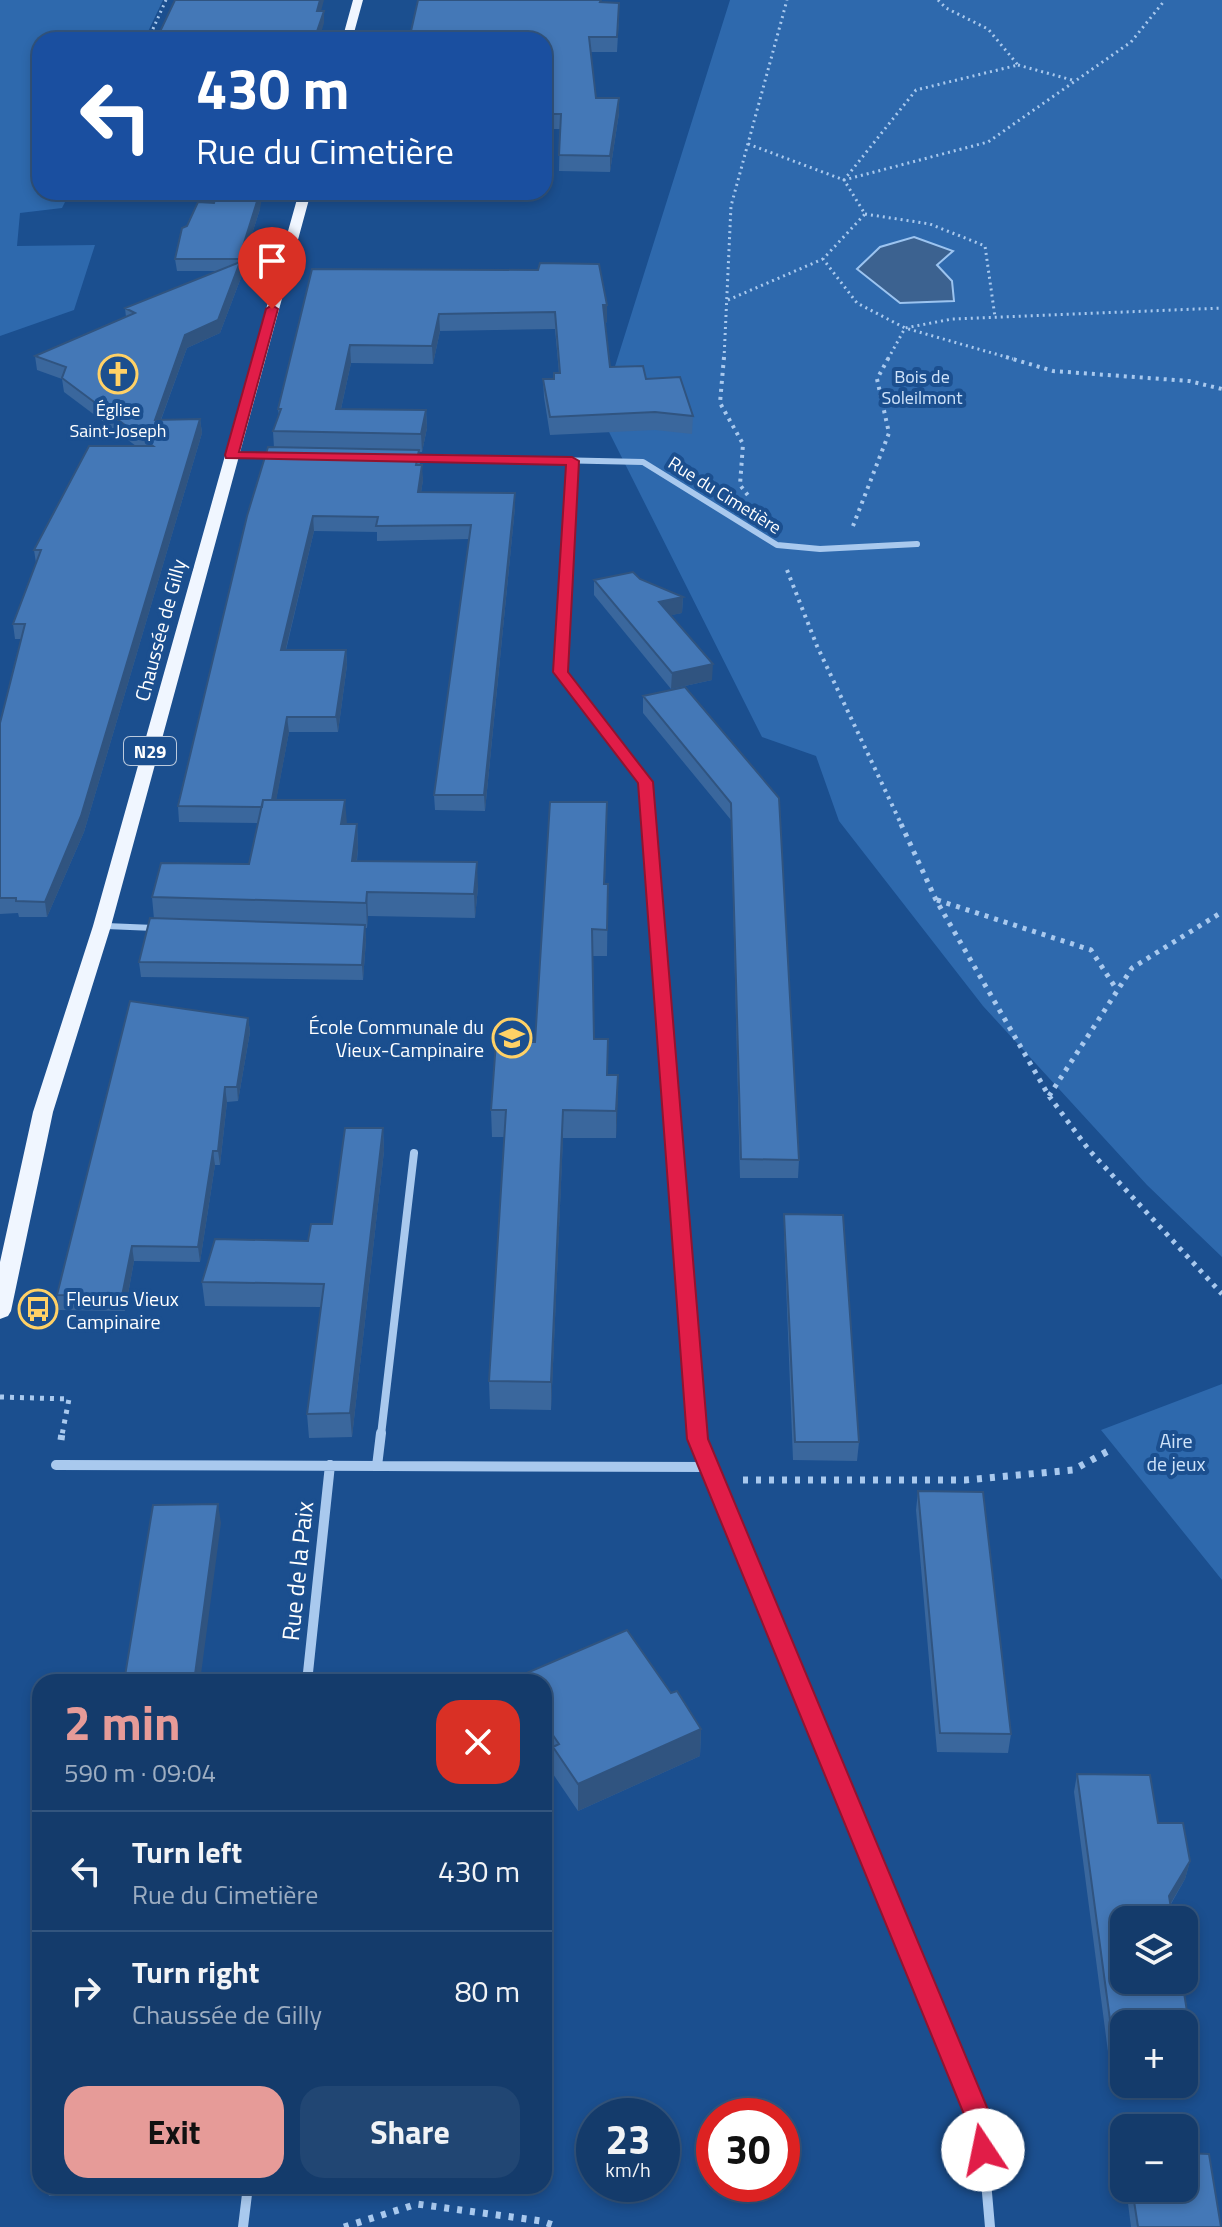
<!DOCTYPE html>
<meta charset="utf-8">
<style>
:root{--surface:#143b6b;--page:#214673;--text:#f1f3f6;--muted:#9dadc1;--line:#33557e;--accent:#e69b98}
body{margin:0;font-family:"Titillium Web",sans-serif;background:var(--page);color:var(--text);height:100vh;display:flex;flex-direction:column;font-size:30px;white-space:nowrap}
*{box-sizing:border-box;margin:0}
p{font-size:26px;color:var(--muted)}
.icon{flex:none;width:44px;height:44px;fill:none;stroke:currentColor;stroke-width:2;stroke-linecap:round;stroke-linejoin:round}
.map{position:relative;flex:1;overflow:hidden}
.sheet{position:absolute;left:32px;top:1674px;width:520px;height:520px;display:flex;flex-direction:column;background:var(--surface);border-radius:24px;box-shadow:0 4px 12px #0003,0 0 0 2px var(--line)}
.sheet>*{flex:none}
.top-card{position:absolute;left:32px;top:32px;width:520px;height:168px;border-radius:24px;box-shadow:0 4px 12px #0003,0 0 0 2px var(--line);background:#1a4fa0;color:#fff;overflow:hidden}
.buttons{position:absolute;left:1110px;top:1906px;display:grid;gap:16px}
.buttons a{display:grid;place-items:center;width:88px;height:88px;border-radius:16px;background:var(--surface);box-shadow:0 4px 12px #0003,0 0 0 2px var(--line);font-size:40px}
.speed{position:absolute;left:576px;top:2098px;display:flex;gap:16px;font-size:40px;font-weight:700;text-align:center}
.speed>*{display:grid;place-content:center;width:104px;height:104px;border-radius:50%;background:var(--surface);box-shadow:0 4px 12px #0003,0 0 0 2px var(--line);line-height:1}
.speed small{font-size:20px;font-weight:400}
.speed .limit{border:12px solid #d22;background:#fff;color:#111}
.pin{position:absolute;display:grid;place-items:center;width:68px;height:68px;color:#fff;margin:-82px -34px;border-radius:50% 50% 50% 0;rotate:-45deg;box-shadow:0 0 8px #0007}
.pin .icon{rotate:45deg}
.me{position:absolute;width:88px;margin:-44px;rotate:349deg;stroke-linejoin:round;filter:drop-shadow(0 0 6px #0008)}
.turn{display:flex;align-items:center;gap:28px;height:168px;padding:0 32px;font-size:36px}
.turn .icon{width:104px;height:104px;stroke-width:2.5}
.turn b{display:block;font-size:56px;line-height:68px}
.round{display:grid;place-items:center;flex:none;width:84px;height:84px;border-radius:24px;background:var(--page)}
.head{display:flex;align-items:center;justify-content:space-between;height:136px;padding:0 32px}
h1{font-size:48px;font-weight:700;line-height:60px;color:var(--accent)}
.button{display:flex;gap:16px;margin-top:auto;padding:16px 32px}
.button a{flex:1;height:92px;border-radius:24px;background:var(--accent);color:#111;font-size:32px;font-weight:700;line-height:92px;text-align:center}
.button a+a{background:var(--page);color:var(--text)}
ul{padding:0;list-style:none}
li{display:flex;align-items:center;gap:24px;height:120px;padding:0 32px;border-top:2px solid var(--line)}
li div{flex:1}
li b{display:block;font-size:30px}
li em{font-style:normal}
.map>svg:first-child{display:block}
</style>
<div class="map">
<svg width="1222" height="2227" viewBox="0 0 1222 2227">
<rect width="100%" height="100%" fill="#1b4f8f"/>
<!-- green -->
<path fill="#2e69ad" d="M 0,0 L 163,0 L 144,40 L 40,40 L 40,192 L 70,192 L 62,208 L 20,213 L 17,246 L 95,245 L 74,310 L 0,336 Z
M 730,0 L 1222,0 L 1222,1257 L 1147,1185 L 983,1006 L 839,821 L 816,756 L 762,737 L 600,414 Z
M 1222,1384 L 1222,1580 L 1101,1430 Z"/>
<!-- water -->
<path fill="#3c6290" stroke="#9cc4f0" stroke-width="2" d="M 914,237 L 953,251 L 937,265 L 952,281 L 954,301 L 900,303 L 857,269 L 880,247 Z"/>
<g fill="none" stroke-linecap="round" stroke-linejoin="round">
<!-- path-far3 -->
<path stroke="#a9c9ee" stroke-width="3" stroke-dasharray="2 4" stroke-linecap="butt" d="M 938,0 L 946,8 L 988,29 L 1018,65 L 916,90 L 844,180 L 865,214 L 823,259 L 857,303 L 905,328 L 1013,359
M 148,40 L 166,0
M 1018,65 L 1072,80
M 748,144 L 844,180 L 988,142 L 1131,42 L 1165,0
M 865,214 L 930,224 L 985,246 L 995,317
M 728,300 L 823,259
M 724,359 L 731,206 L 787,0
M 888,359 L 905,328 L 952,319 L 1222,308"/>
<!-- path-far2 -->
<path stroke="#a9c9ee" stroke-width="4" stroke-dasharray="3 5" stroke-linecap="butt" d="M 724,357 L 720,403 L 743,444 L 740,485 L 750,498
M 1006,357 L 1053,371 L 1189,381 L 1222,389
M 853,526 L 889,433 L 877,379 L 889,357
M 787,570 L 817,646 L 902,826"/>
<!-- path-far1 -->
<path stroke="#a9c9ee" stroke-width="5" stroke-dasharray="4 6" stroke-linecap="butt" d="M 901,824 L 936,900 L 1049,1096 L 1089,1150 L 1222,1294
M 937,900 L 1091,950 L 1117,990
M 1049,1096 L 1132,968 L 1222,912
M 0,1397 L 69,1399 L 62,1435"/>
<!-- path -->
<path stroke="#a9c9ee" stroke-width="7" stroke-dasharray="5 8" stroke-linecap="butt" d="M 61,1440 L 62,1433
M 743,1480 L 965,1480 L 1073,1470 L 1110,1450
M 344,2227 L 417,2204 L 541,2221 L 559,2227"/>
<!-- lane -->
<path stroke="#a9c9ee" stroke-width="6" d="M 106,926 L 154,928"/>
<!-- street-far2 -->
<path stroke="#a9c9ee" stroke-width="6" d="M 232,455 L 274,456
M 412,457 L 643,462 L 777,545 L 820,549 L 917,544
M 572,461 L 561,672 L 646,782 L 649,826"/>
<!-- street-far1 -->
<path stroke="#a9c9ee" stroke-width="8" d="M 649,824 L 697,1435
M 381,1435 L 414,1153"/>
<!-- street -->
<path stroke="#a9c9ee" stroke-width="10" d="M 697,1433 L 981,2124 L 990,2227
M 56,1465 L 709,1467
M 377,1466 L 381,1433
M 307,1682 L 330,1465
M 243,2227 L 248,2186"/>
<!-- primary -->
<path fill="#f0f6ff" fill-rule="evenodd" d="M 353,0 L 363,0 L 352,40 L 342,40 Z
M 299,192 L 311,192 L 111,926 L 53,1112 L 11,1311 L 8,1316 L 0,1319 L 0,1262 L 33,1112 L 93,926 Z"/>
</g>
<!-- wall -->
<path fill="#3a679d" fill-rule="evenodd" d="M 601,2 L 619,17 L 617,52 L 590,52 L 596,98 L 619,113 L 610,172 L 559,171 L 560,129 L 544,129 L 544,40 Z
M 377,192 L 480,192 L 479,197 L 378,199 Z
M 260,209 L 241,268 L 242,275 L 220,333 L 187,348 L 161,420 L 200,419 L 202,433 L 84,832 L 47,917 L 19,917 L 18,913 L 0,914 L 0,723 L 22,639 L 15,639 L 13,624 L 36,563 L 34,550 L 136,446 L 64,392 L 62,379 L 37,370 L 35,356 L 126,317 L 125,308 L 217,271 L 177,271 L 175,259 Z
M 312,269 L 538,270 L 607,322 L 605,323 L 610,367 L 646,379 L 693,416 L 692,434 L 655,430 L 550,435 L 544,397 L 543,379 L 554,379 L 559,373 L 555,329 L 440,331 L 433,364 L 351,363 L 341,409 L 426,410 L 427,428 L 422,452 L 419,452 L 420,465 L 423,480 L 421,492 L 515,507 L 485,811 L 435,810 L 434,795 L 469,539 L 377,541 L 377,532 L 314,531 L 286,650 L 346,650 L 347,665 L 338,732 L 289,732 L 276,800 L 347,824 L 357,824 L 358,848 L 357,861 L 478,887 L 475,918 L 368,916 L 367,928 L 365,928 L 366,940 L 363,980 L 141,977 L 139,962 L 154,919 L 152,897 L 249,864 L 258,823 L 179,822 L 178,806 L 274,448 L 273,431 L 279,415 L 278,409 Z
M 640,579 L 683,597 L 682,613 L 671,615 L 712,680 L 671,689 L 594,595 L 594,580 Z
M 643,696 L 779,798 L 799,1160 L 798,1178 L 740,1178 L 731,820 L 643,713 Z
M 607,802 L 605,884 L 608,884 L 607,956 L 593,956 L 594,1039 L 608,1075 L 618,1075 L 616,1138 L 563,1138 L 551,1410 L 490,1409 L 489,1381 L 505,1137 L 492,1137 L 491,1110 L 535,1042 Z
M 248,1018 L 250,1032 L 238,1101 L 227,1102 L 220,1165 L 215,1165 L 200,1262 L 134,1261 L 125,1311 L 59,1310 L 57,1295 Z
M 383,1128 L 384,1151 L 352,1437 L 309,1438 L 307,1414 L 321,1307 L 205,1306 L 202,1282 L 308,1241 L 332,1224 Z
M 784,1214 L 859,1442 L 857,1461 L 793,1460 L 784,1233 Z
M 918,1491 L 1011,1734 L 1008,1753 L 937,1752 L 916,1510 Z
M 515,1678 L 671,1693 L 701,1729 L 700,1756 L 578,1811 L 553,1774 L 553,1762 L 544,1748 L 544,1682 L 515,1682 Z
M 1077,1774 L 1158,1823 L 1190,1861 L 1185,1879 L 1171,1904 L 1197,2074 L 1192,2091 L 1113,2090 L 1074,1792 ZM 1124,2024 L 1184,2024 L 1184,2084 L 1124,2084 Z
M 46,2186 L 132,2186 L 131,2196 L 49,2196 Z
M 1126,2188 L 1184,2188 L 1221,2227 L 1131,2227 Z"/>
<!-- shaded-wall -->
<path fill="#305480" d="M 320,0 L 324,0 L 318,23 L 317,11 Z
M 324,11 L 324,23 L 319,40 L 314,40 Z
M 619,98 L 619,113 L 610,172 L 610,156 Z
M 260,192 L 263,192 L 260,209 L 241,268 L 242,275 L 220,333 L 187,348 L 156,433 L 155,420 L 185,335 L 239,265 L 239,259 Z
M 603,305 L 607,305 L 607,322 L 603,323 Z
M 439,314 L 440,331 L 433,364 L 432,346 Z
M 350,345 L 351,363 L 337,427 L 336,409 Z
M 426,410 L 427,428 L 422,452 L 421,434 Z
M 200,419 L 202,433 L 84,832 L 47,917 L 45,902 Z
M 422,465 L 423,480 L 419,506 L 418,492 Z
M 515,493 L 515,507 L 485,811 L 484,795 Z
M 313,516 L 314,531 L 282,665 L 281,650 Z
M 683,597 L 682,613 L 659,618 L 659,602 Z
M 346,650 L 347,665 L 338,732 L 336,717 Z
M 713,664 L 712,680 L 671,689 L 672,673 Z
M 287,717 L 289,732 L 272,823 L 270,807 Z
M 345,800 L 347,824 L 341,824 Z
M 607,802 L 607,828 L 604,910 L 604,884 Z
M 357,824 L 358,848 L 354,885 L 352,861 Z
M 477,862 L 478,887 L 475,918 L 474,894 Z
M 367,892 L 368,916 L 367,928 L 366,903 Z
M 365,925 L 366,940 L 363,980 L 362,965 Z
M 248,1018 L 250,1032 L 238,1101 L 237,1087 Z
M 618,1075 L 618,1102 L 616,1138 L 616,1111 Z
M 225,1087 L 227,1102 L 220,1165 L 218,1151 Z
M 563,1110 L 563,1138 L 551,1410 L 551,1382 Z
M 383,1128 L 384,1151 L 352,1437 L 350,1413 Z
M 213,1151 L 215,1165 L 200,1262 L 198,1247 Z
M 132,1246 L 134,1261 L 125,1311 L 122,1296 Z
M 218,1504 L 221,1523 L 200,1682 L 194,1682 Z
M 701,1729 L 700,1756 L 578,1811 L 578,1784 Z
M 1190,1861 L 1185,1879 L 1165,1913 L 1169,1896 Z
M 547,2087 L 548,2111 L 544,2113 L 544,2089 Z"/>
<!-- building -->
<path fill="#4478b7" stroke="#305480" stroke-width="2" d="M 175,0 L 320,0 L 317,11 L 324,11 L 314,40 L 156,40 Z
M 418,0 L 601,0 L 600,2 L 619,3 L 617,37 L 589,37 L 596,98 L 619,98 L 610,156 L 559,155 L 561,114 L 544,114 L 544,40 L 409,40 Z
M 217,192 L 260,192 L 239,259 L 175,259 L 182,228 L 187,226 L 198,202 L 214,203 Z
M 240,262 L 218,320 L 185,335 L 155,420 L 200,419 L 81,816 L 45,902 L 16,901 L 16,898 L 0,898 L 0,723 L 25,624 L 13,624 L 41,550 L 34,550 L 89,446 L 153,446 L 62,378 L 66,367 L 35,356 L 135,313 L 125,308 Z
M 540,263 L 599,264 L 607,305 L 603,305 L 610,367 L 643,366 L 646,379 L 680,377 L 693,416 L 655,412 L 550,417 L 543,379 L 554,379 L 554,373 L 560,373 L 555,312 L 439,314 L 432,346 L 350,345 L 336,409 L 426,410 L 421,434 L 273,431 L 281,409 L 278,409 L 312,269 L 538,270 Z
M 268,447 L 419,450 L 416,465 L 422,465 L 418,492 L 515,493 L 484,795 L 434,795 L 471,525 L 376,526 L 378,517 L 313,516 L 281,650 L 346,650 L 336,717 L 287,717 L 272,800 L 263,800 L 262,807 L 178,806 L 247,516 Z
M 633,572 L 640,579 L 683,597 L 659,602 L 713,664 L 672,673 L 594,580 Z
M 685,687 L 779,798 L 799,1160 L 741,1159 L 731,803 L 643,696 Z
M 263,800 L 345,800 L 341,824 L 357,824 L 352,861 L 477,862 L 474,894 L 367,892 L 366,903 L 152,897 L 161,863 L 249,864 Z
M 550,802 L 607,802 L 604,884 L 608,884 L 607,930 L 592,929 L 594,1039 L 608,1039 L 607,1075 L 618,1075 L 616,1111 L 563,1110 L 551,1382 L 489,1381 L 506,1110 L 491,1110 L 496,1042 L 535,1042 Z
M 150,918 L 365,925 L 362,965 L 139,962 Z
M 130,1001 L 248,1018 L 237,1087 L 225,1087 L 218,1151 L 213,1151 L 198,1247 L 132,1246 L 122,1296 L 57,1295 Z
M 345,1128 L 383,1128 L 350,1413 L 307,1414 L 324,1284 L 202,1282 L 215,1239 L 308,1241 L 311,1224 L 332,1224 Z
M 784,1214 L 843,1215 L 859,1442 L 795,1442 Z
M 918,1491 L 983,1492 L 1011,1734 L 940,1733 Z
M 218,1504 L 194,1682 L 124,1682 L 153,1505 Z
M 627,1630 L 671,1693 L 677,1691 L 701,1729 L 578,1784 L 553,1747 L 559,1744 L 544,1722 L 544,1682 L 518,1682 L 515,1678 Z
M 1077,1774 L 1150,1775 L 1158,1823 L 1183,1823 L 1190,1861 L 1169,1896 L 1173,1920 L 1124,1920 L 1124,1980 L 1182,1980 L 1197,2074 L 1184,2073 L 1184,2024 L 1124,2024 L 1124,2072 L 1117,2072 Z
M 1184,2153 L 1209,2154 L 1221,2227 L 1138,2227 L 1132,2188 L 1184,2188 Z"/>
<!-- route -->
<path fill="#e11d48" stroke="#92132f" stroke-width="2" d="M 272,305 L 278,309 L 239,452 L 572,457 L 579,461 L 568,672 L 653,782 L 708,1439 L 994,2124 L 997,2150 L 993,2158 L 983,2162 L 974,2158 L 968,2124 L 687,1439 L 638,783 L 553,672 L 566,465 L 226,458 L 225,455 L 266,309 Z"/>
<!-- icons -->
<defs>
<g id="church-ring" transform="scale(2)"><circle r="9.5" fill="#1b4f8f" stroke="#ffd166" stroke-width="1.5"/><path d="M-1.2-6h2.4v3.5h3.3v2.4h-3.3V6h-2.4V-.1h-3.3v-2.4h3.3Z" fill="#ffd166"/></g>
<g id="school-ring" transform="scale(2)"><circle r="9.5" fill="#1b4f8f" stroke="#ffd166" stroke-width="1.5"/><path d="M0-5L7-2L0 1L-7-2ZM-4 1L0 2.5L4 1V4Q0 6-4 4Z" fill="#ffd166"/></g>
<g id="bus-ring" transform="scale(2)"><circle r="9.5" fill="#1b4f8f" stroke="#ffd166" stroke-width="1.5"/><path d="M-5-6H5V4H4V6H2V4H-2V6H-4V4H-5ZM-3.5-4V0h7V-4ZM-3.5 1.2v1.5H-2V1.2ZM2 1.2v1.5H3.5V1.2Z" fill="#ffd166"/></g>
</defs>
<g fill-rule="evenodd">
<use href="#church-ring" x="118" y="374"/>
<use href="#school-ring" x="512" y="1038"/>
<use href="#bus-ring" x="38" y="1309"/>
</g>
<g text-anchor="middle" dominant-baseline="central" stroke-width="8" stroke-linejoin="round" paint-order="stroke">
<!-- far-park labels -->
<g font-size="18" fill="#cfe3fa" stroke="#1b4f8f">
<text x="922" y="376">Bois de<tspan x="922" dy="21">Soleilmont</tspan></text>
</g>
<!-- far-poi labels -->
<g font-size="18" fill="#fff" stroke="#1b4f8f">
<text x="118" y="409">Église<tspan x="118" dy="21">Saint-Joseph</tspan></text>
</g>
<!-- far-street labels -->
<g font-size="18" fill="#fff" stroke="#1b4f8f">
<text transform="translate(725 495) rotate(32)">Rue du Cimetière</text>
</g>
<!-- shield labels -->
<rect fill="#1b4f8f" stroke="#bbcadd" stroke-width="2" x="124" y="737" width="52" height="28" rx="6"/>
<g font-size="18" font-weight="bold" fill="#fff">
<text x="150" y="751">N29</text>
</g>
<!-- street labels -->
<g font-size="20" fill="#fff" stroke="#1b4f8f">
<text transform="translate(160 630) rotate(-75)">Chaussée de Gilly</text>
</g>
<!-- poi labels -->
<g font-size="20" fill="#fff" stroke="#1b4f8f" text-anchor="end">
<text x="484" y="1026">École Communale du<tspan x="484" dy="23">Vieux-Campinaire</tspan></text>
<text x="66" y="1298" text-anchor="start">Fleurus Vieux<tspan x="66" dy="23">Campinaire</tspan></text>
</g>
<!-- park labels -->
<g font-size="20" fill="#cfe3fa" stroke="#1b4f8f">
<text x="1176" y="1440">Aire<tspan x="1176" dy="23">de jeux</tspan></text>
</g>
<!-- near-street labels -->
<g font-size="24" fill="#fff" stroke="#1b4f8f">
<text transform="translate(297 1571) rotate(-84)">Rue de la Paix</text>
</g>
</g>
</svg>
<div class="buttons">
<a><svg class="icon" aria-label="layers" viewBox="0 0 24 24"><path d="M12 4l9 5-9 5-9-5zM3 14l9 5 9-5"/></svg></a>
<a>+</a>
<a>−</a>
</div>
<div class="speed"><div>23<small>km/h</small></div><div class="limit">30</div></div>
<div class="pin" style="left:272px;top:309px;background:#d93025"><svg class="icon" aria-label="arrive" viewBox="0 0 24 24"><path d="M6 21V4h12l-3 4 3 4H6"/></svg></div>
<svg class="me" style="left:983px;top:2150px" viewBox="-20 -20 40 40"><circle r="19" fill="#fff"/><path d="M0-13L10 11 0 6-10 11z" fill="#e11d48"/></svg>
<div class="top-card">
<div class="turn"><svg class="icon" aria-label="left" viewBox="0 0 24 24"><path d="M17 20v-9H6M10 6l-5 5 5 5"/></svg><div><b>430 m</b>Rue du Cimetière</div></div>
</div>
<section class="sheet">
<div class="head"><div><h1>2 min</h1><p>590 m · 09:04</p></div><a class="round" style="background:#d93025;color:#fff"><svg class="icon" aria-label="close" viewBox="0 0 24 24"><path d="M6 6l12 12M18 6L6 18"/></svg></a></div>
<ul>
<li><svg class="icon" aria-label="left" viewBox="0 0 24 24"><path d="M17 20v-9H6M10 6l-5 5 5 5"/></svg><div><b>Turn left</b><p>Rue du Cimetière</p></div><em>430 m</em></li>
<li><svg class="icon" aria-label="right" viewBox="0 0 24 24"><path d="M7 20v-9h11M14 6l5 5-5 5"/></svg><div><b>Turn right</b><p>Chaussée de Gilly</p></div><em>80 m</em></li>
</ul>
<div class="button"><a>Exit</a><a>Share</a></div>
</section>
</div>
